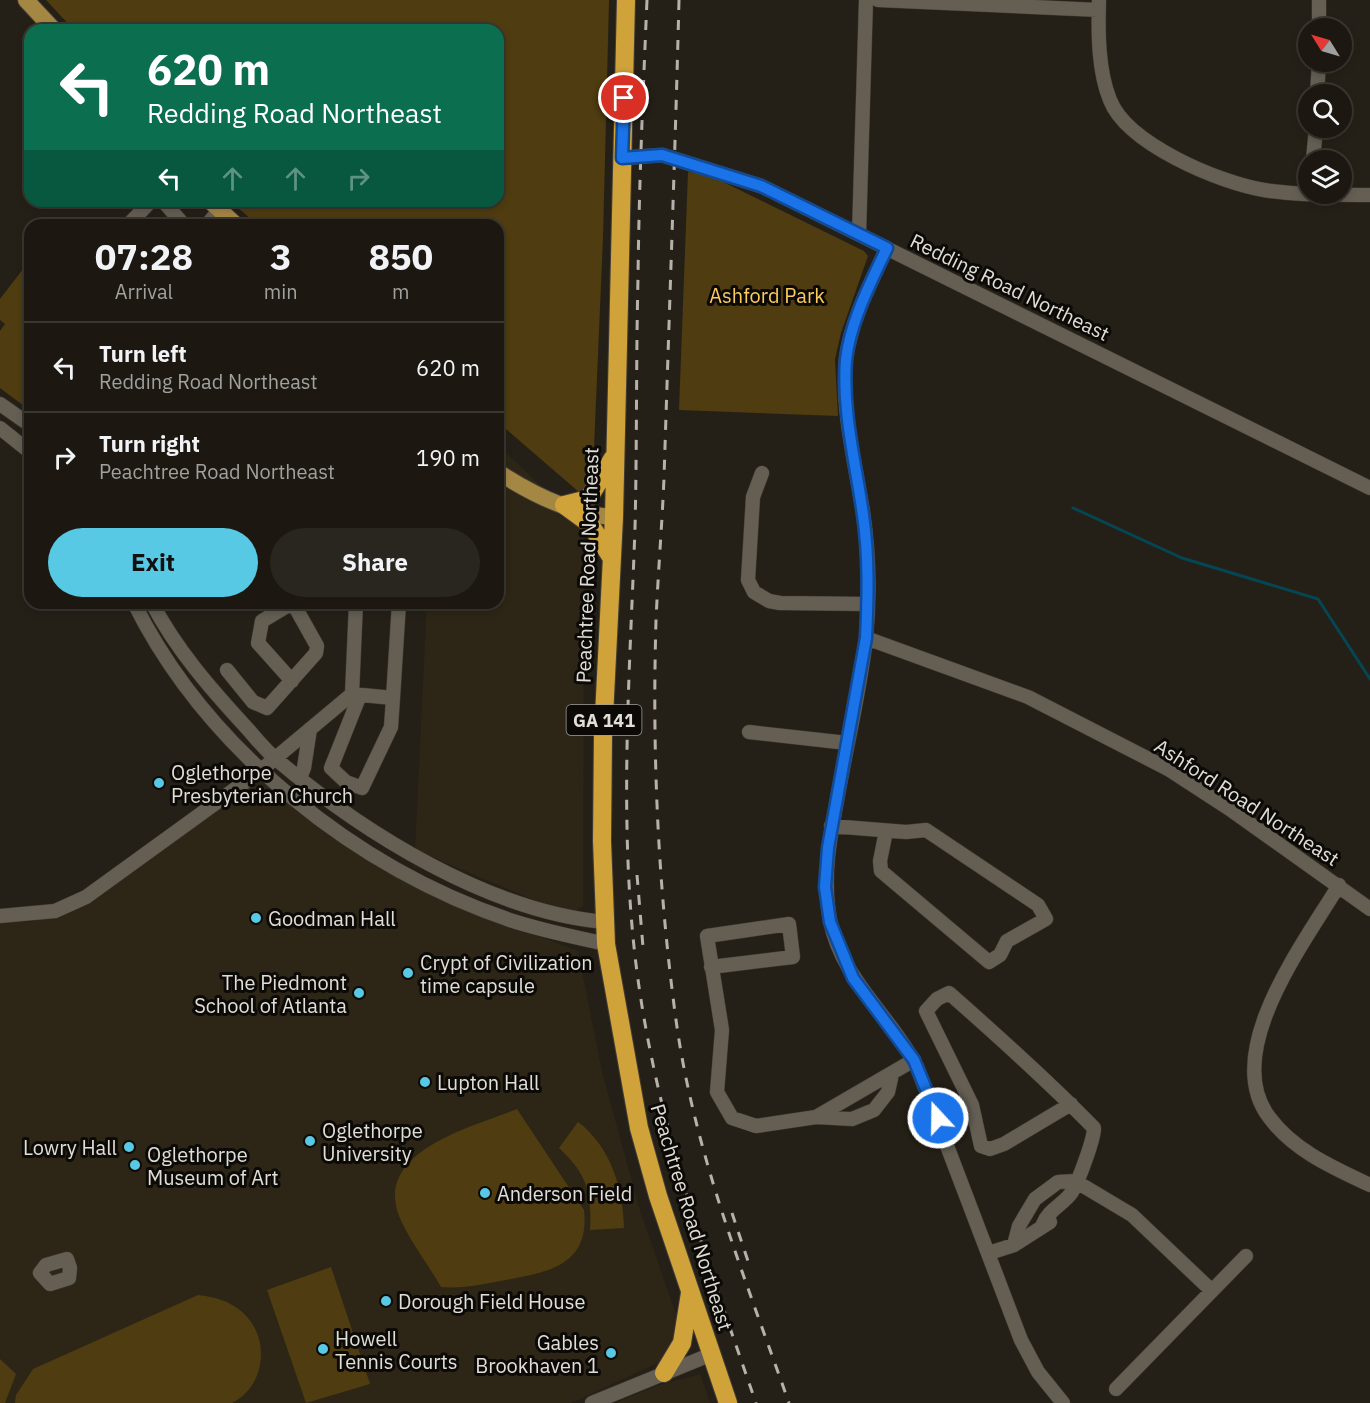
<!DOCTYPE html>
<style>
:root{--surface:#1c1811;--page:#29251f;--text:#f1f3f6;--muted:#a0a09f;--line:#3a3731;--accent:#58c9e4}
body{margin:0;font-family:"IBM Plex Sans",sans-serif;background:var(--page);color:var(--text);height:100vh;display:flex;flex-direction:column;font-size:22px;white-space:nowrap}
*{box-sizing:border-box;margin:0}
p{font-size:20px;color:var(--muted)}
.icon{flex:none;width:33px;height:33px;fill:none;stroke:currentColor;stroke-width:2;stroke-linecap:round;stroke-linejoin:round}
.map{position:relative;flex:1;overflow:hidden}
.sheet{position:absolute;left:24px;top:219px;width:480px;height:390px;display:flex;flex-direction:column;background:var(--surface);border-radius:18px;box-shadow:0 3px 9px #0003,0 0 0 2px var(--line)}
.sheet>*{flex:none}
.guide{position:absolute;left:24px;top:24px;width:480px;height:183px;border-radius:18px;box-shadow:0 3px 9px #0003,0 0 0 2px var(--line);background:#0b6e4f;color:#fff;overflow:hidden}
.needle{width:39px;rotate:307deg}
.fabs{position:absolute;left:1298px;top:18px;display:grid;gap:12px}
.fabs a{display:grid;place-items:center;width:54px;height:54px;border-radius:50%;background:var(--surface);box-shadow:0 3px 9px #0003,0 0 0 2px var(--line);font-size:30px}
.pin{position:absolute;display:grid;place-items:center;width:51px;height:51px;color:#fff;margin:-26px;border:3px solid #fff;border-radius:50%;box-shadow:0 2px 6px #0007}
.me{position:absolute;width:66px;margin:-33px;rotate:339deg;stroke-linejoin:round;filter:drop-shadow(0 0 4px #0008)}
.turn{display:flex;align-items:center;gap:21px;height:126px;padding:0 24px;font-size:27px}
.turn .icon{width:78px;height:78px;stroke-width:2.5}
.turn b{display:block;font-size:42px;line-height:51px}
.lanes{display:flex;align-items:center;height:57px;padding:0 24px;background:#0003;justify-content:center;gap:30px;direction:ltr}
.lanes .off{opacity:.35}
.eta{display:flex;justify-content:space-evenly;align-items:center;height:102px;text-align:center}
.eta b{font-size:36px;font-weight:800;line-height:42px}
.cta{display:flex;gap:12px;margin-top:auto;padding:12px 24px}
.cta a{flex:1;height:69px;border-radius:36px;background:var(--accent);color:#111;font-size:24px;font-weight:800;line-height:69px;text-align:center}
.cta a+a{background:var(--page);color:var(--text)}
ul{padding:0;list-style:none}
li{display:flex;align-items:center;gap:18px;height:90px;padding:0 24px;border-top:2px solid var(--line)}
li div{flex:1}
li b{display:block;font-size:22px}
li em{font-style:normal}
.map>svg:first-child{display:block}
</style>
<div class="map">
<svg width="1370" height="1403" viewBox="0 0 1370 1403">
<rect width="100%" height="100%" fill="#252017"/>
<!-- built -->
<path fill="#2d2616" d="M 498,445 L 584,527 L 583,906 L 570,915 L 422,853 L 414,871 L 427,603 L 498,603 Z
M 260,777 L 481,914 L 578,951 L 602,1072 L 640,1211 L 688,1349 L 571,1403 L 0,1403 L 0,920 L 29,922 L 48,918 Z
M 700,1374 L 710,1403 L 615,1403 L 656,1386 Z"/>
<!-- green -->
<path fill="#4f3c10" d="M 46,0 L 609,0 L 603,238 L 592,494 L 587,499 L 498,422 L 498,225 L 258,225 L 230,201 L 498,201 L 498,30 L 74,30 Z
M 688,172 L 707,174 L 864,251 L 868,256 L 841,333 L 835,359 L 838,416 L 679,410 Z
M 30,260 L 30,399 L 24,406 L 0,388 L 0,331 L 5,324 L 0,320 L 0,299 Z
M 517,1109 L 584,1210 C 590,1265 549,1272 506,1280 C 484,1284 463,1289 441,1287 C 428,1264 409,1240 399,1216 C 374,1150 474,1127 517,1109 Z
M 578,1122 C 611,1147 623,1188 624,1228 L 590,1230 C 592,1192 587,1174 559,1148 Z
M 331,1267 L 370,1384 L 306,1403 L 267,1290 Z
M 198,1295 C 218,1297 239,1304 251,1322 C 270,1349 261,1389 232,1403 L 15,1403 L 16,1395 L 33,1369 Z
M 0,1359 L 16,1374 L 5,1403 L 0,1403 Z"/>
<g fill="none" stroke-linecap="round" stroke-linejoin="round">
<!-- stream -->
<path stroke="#054654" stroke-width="3" d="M 1073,508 L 1182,558 L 1318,599 L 1370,679"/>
<!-- minor casing -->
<g stroke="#413d36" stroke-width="15">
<path id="minor" d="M 878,0 L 1099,10
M 1099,0 C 1098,32 1098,71 1110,100 C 1127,144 1220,183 1264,190 C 1299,196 1335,194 1370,195
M 1319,28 L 1319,0
M 1317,94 L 1319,62
M 622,158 L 662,155 L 761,186 L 1370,488
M 1313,160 L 1316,128
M 163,201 L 184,225
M 128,225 L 151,201
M 207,225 L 219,210
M 859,234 L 866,0
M 887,248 C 871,282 851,321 846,358 C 841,409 855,462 863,512 C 869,553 870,597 866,638 C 860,691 847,743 838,795 C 830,837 822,877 830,920 C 841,979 891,1016 917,1067 L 1021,1340 L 1038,1372 L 1063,1403
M 0,404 L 30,425
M 0,428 L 30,452
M 762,473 L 753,497 L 748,580 L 754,592 L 769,601 L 780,603 L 867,604
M 134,603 C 207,750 358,870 513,921 C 544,931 575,937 606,944
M 152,603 C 176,649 210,688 245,726 C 255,737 265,750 276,759 C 363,833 490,912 605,922
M 866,638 L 1028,697 L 1168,769 L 1231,810 L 1370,909
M 227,670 L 253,702 L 267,708 L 316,653 L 317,646 L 293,603
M 292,681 L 258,643 L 262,621 L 292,603
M 352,694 L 393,698 L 391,727 L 362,788 L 346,782 L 331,768 L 360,695
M 393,698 L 399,603
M 749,732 L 847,743
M 300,778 L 304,768 L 310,729
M 831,826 L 906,832 L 926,830 L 1038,905 L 1046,919 L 1007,941 L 1000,955 L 989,962 L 881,871 L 880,861 L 886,831
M 1339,885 C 1305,942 1220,1052 1269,1117 C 1294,1151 1334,1168 1370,1185
M 0,916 L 55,911 L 86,897 L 260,771 L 352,694 L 356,603
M 711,967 L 793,957 L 789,924 L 707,936 L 722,1030 L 717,1092 L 732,1118 L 756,1126 L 816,1117 L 852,1119 L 874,1110 L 888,1092 L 892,1074
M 816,1117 L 914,1060
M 1043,1224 C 1049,1209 1063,1205 1072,1192 C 1078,1182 1094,1140 1094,1128 C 1048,1081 999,1037 949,993 L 937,999 L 926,1011 L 972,1105 L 981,1146 L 990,1149 L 1004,1144 L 1071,1104
M 1014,1245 L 1019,1226 L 1035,1199 L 1058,1182 L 1075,1181 L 1132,1215 L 1212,1291
M 989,1253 L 1014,1245 L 1050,1222
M 67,1259 L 70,1268 L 69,1278 L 50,1284 L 40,1273 L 46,1265 Z
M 1116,1389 L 1246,1256
M 592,1403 L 712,1354"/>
</g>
<!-- major casing -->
<g stroke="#413d36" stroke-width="18">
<path id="major" d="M 26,0 L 54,30
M 210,201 L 236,225
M 498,472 C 532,494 574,515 614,517"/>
</g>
<!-- highway casing -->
<g stroke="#413d36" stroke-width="20">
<path id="highway" d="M 626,0 L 614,517 L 603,736 L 602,841 L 606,944 L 639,1128 L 658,1196 L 728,1403
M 564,505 L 588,499 L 613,458
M 564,505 L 590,524 L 611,557
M 664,1373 L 682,1343 L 690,1293"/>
</g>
<!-- minor -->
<use href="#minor" stroke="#645e53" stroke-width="14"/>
<!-- major -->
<use href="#major" stroke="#a58744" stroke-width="16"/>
<!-- highway -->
<use href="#highway" stroke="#d0a23a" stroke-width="18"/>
<!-- rail -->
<path stroke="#b6b2ab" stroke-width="3" stroke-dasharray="10 10" stroke-linecap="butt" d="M 647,0 C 643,93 639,186 638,278 C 636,362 637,445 635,528 C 630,670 619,814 635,956 C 653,1111 705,1256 756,1403
M 679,0 C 675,159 669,319 664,478 C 662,526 658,573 656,621 C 652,754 658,888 676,1020 C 694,1152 745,1278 789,1403
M 637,875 L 643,947
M 732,1213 L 749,1264"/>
</g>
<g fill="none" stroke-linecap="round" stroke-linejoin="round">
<!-- route casing -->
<g stroke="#114b97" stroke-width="15">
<path id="route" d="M 624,98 L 622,158 L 662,155 L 761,186 L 887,248 C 871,282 850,322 846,360 C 842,412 856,464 863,515 C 869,556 868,597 866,638 L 828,848 L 825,887 L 830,922 L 853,978 L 914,1060 L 938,1118"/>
</g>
<!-- route -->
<use href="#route" stroke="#1a73e8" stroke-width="10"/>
</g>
<!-- markers -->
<g fill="#58c9e4" stroke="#0c0a07" stroke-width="2">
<circle cx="159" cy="783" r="6"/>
<circle cx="256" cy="918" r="6"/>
<circle cx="408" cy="973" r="6"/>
<circle cx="359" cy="993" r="6"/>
<circle cx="425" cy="1082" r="6"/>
<circle cx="310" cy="1141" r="6"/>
<circle cx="129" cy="1147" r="6"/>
<circle cx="135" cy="1165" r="6"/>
<circle cx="485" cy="1193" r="6"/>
<circle cx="386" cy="1301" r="6"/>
<circle cx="323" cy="1349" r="6"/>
<circle cx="611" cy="1353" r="6"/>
</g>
<g text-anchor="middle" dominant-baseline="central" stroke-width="6" stroke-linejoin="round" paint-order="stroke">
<!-- shield labels -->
<rect fill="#0c0a07" stroke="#a19e99" stroke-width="1.5" x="566.5" y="705" width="75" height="30" rx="4.5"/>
<g font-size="18" font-weight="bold" fill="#e1ddd7">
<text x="604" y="720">GA 141</text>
</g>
<!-- street labels -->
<g font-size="20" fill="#e1ddd7" stroke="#0c0a07">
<text transform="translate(1010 287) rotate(26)">Redding Road Northeast</text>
<text transform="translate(587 565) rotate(-88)">Peachtree Road Northeast</text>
<text transform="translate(1247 802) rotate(33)">Ashford Road Northeast</text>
<text transform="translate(692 1217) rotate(73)">Peachtree Road Northeast</text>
</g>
<!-- park labels -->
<g font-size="20" fill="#fbca60" stroke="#0c0a07">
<text x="767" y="295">Ashford Park</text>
</g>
<!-- poi labels -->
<g font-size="20" fill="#e1ddd7" stroke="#0c0a07" text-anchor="start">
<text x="171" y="772">Oglethorpe<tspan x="171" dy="23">Presbyterian Church</tspan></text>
<text x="268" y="918">Goodman Hall</text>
<text x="420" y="962">Crypt of Civilization<tspan x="420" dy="23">time capsule</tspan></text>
<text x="347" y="982" text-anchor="end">The Piedmont<tspan x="347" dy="23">School of Atlanta</tspan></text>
<text x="437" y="1082">Lupton Hall</text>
<text x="322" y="1130">Oglethorpe<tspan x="322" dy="23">University</tspan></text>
<text x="117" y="1147" text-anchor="end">Lowry Hall</text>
<text x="147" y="1154">Oglethorpe<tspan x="147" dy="23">Museum of Art</tspan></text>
<text x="497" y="1193">Anderson Field</text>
<text x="398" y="1301">Dorough Field House</text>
<text x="335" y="1338">Howell<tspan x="335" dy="23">Tennis Courts</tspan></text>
<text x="599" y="1342" text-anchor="end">Gables<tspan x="599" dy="23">Brookhaven 1</tspan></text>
</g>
</g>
</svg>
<div class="fabs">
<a><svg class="needle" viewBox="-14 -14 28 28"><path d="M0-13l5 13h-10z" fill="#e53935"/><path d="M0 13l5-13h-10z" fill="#a0a09f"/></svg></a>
<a><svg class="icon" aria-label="search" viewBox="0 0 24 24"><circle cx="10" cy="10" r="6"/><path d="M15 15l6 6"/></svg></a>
<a><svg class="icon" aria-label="layers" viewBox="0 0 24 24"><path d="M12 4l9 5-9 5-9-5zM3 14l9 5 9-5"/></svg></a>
</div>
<div class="pin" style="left:624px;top:98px;background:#d93025"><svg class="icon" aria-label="arrive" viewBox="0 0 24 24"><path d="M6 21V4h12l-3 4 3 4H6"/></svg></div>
<svg class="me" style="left:938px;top:1118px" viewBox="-20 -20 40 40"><circle r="17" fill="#1a73e8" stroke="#fff" stroke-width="3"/><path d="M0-11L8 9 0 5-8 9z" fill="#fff"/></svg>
<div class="guide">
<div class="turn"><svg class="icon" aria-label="left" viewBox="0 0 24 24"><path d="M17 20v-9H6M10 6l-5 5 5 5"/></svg><div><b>620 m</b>Redding Road Northeast</div></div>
<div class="lanes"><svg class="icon" aria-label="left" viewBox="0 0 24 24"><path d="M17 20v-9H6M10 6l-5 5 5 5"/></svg><svg class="icon off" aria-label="ahead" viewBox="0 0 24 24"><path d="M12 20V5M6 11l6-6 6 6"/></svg><svg class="icon off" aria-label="ahead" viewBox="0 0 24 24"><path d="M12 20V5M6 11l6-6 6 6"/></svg><svg class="icon off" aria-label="right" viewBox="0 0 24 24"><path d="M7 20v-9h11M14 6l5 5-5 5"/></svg></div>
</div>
<section class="sheet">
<div class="eta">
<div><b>07:28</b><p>Arrival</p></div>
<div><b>3</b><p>min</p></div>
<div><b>850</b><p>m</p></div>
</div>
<ul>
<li><svg class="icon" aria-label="left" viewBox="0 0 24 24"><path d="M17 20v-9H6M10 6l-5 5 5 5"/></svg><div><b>Turn left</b><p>Redding Road Northeast</p></div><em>620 m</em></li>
<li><svg class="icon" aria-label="right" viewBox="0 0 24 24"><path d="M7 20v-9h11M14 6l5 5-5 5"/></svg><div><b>Turn right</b><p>Peachtree Road Northeast</p></div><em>190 m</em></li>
</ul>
<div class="cta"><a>Exit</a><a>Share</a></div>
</section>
</div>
